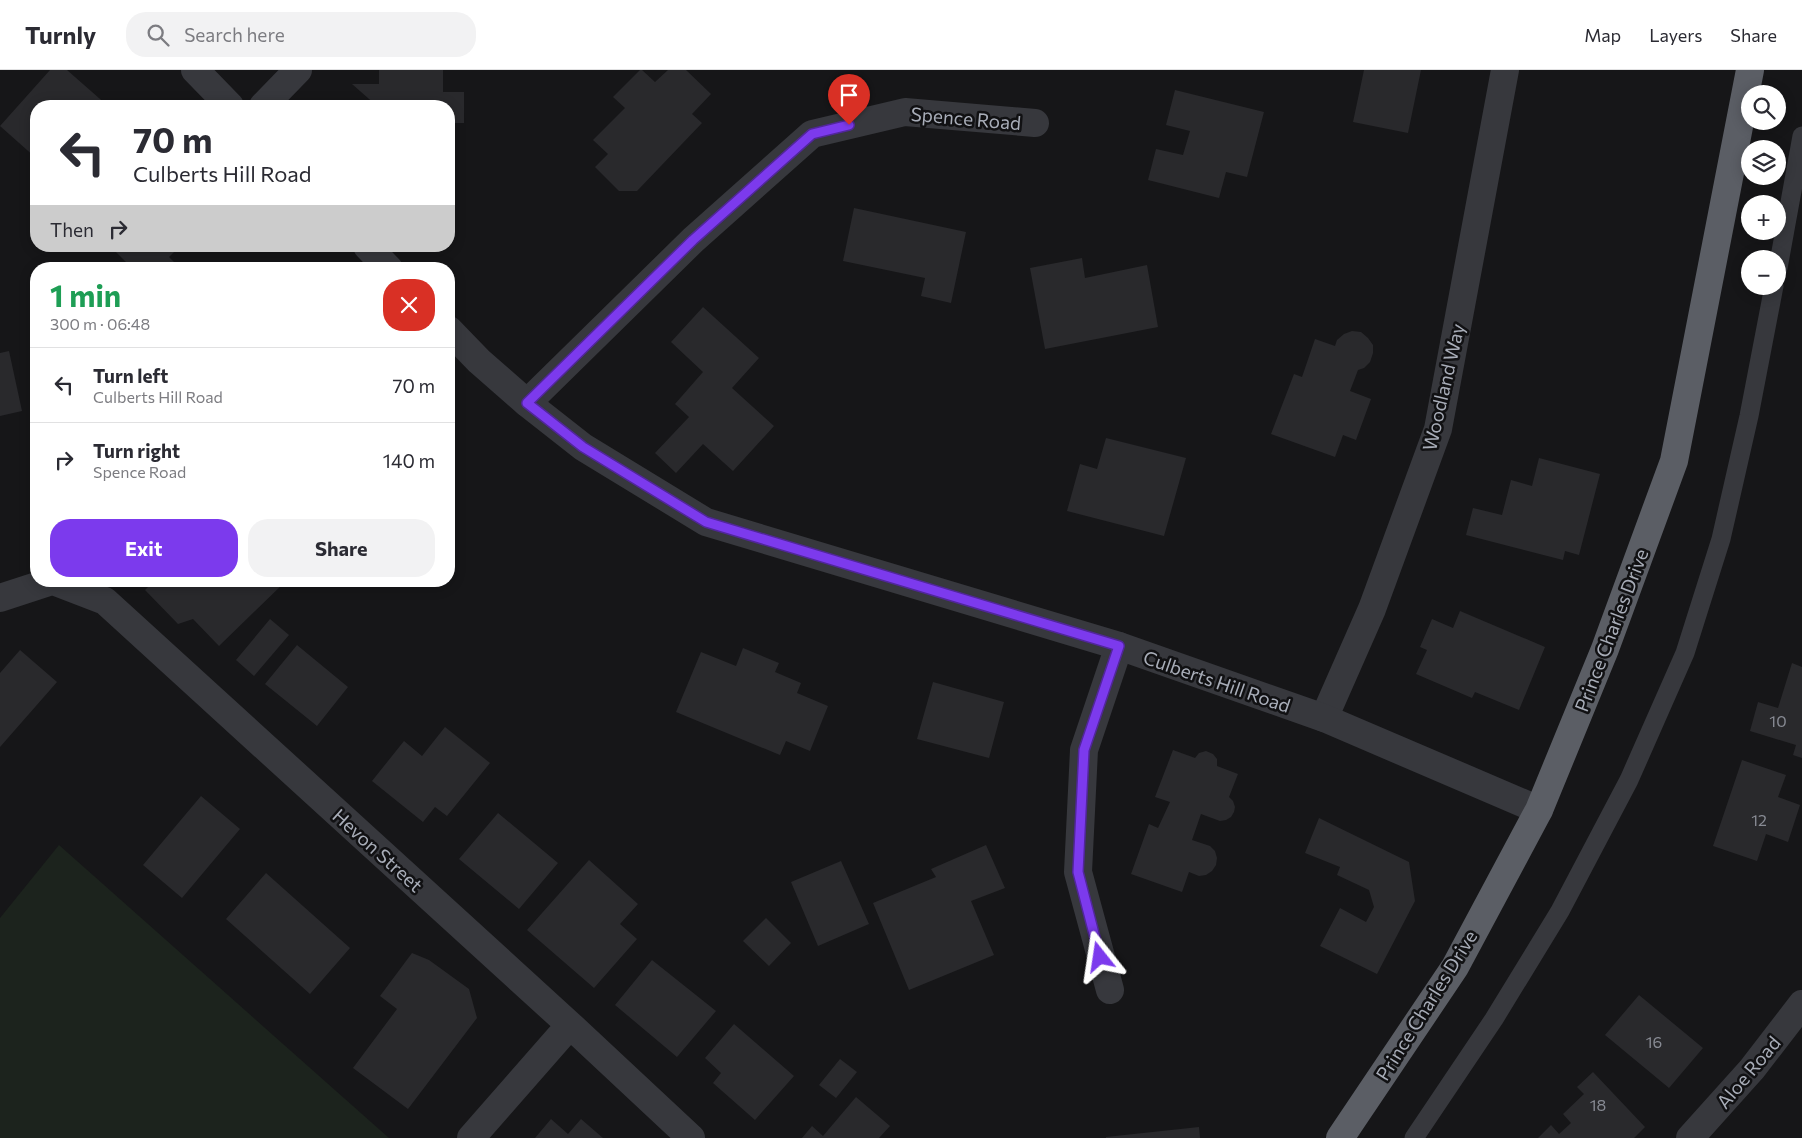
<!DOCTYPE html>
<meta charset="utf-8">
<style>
:root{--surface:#fff;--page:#f2f2f3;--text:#2b2b33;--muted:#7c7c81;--line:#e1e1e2;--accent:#7c3aed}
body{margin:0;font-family:Commissioner,sans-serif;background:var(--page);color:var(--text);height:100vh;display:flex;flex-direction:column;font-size:19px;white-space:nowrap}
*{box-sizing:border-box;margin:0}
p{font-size:16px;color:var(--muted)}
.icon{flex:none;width:28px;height:28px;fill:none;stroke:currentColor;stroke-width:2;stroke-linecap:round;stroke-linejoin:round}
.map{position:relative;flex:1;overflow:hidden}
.panel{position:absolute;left:30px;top:192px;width:425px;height:325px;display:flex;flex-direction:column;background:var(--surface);border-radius:20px;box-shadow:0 2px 12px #0003}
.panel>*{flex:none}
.top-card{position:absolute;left:30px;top:30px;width:425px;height:152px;border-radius:20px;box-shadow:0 2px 12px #0003;background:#fff;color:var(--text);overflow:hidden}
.controls{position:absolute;left:1741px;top:15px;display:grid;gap:10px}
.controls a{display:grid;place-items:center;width:45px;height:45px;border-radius:50%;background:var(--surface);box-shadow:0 2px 12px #0003;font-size:25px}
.pin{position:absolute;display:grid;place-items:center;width:42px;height:42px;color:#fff;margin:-51px -21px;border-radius:50% 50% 50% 0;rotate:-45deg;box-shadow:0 0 5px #0007}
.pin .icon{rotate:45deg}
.me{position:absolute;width:55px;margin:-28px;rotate:345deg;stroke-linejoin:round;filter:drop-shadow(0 0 4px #0008)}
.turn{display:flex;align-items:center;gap:18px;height:105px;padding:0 20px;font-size:22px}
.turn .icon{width:65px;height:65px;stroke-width:2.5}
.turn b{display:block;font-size:35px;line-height:42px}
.then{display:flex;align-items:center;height:48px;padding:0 20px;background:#0003;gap:10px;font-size:19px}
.round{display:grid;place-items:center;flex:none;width:52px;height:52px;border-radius:20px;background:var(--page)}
.overview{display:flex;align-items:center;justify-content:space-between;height:85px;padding:0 20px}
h1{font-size:30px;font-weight:700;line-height:38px;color:#1e9e55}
.button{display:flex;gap:10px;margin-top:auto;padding:10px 20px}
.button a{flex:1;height:58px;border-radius:20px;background:var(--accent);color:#fff;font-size:20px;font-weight:700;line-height:58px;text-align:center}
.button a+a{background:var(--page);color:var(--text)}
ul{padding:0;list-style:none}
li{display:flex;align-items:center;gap:15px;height:75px;padding:0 20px;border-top:1px solid var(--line)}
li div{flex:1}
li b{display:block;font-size:19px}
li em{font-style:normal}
header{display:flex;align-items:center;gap:30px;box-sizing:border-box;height:70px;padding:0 25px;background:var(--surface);border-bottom:1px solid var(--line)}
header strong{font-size:24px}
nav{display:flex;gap:28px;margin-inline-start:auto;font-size:18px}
.search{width:350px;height:45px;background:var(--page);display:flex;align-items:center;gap:12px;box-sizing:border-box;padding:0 18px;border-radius:20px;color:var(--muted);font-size:19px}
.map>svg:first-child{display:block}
</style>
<header>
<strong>Turnly</strong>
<div class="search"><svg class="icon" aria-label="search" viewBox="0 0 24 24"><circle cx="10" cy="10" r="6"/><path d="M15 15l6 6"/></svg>Search here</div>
<nav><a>Map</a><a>Layers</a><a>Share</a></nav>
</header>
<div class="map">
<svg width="1802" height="1068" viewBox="0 0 1802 1068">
<rect width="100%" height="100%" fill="#161618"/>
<!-- green -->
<path fill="#1c231d" d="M 59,775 L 389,1068 L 0,1068 L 0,848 Z"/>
<!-- building -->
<path fill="#29292c" d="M 50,0 L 67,0 L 108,36 L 36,36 L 36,88 L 0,56 Z
M 379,0 L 443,0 L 443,22 L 464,22 L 464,53 L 449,53 L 449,36 L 377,36 L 352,14 L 379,14 Z
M 640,0 L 642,0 L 655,12 L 668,0 L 686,0 L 711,24 L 692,44 L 702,53 L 637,121 L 619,121 L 595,97 L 608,84 L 593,70 L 625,38 L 613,27 Z
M 1364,0 L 1421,0 L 1408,63 L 1353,52 Z
M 1175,20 L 1264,42 L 1247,107 L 1226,102 L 1219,128 L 1148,110 L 1156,79 L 1183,85 L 1190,61 L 1166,55 Z
M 854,138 L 966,162 L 951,233 L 921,226 L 925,208 L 843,191 Z
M 110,176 L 180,176 L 169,187 L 181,199 L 133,199 Z
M 1082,188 L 1085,208 L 1147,195 L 1158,257 L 1045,279 L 1030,198 Z
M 703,237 L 759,288 L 732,318 L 774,356 L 733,401 L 703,374 L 676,403 L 655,383 L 689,347 L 675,334 L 703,302 L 671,272 Z
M 1352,261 L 1361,262 L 1368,268 L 1373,275 L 1373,283 L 1370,292 L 1364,298 L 1358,300 L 1350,321 L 1371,329 L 1356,370 L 1343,365 L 1335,387 L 1271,364 L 1294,304 L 1302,307 L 1315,269 L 1335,276 L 1337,270 L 1344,264 Z
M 9,281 L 22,341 L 0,346 L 0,283 Z
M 1106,368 L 1186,388 L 1164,466 L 1067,441 L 1080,394 L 1097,399 Z
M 1539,388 L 1600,404 L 1579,485 L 1565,481 L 1563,490 L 1466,465 L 1473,438 L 1502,445 L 1511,410 L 1532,416 Z
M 154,511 L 286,511 L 219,576 L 193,549 L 178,554 L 145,520 Z
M 1460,541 L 1545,577 L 1519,640 L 1475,622 L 1472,628 L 1416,604 L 1427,580 L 1420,577 L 1432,549 L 1453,558 Z
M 270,549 L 289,565 L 254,606 L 236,590 Z
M 297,575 L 348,617 L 317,656 L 265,614 Z
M 743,578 L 779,593 L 775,602 L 801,613 L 797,623 L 828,636 L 810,681 L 786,671 L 780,685 L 676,642 L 701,582 L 736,596 Z
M 20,580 L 57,612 L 0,677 L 0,603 Z
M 1792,593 L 1802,597 L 1802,688 L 1793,685 L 1796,675 L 1750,661 L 1758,632 L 1778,638 Z
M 933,612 L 1004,632 L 989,688 L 917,669 Z
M 445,657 L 490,693 L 447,746 L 435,737 L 423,752 L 372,711 L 404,671 L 422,686 Z
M 1173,680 L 1195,688 L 1199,683 L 1206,681 L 1213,684 L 1217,689 L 1217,696 L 1238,704 L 1229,727 L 1233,731 L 1235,737 L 1234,742 L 1231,747 L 1226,750 L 1220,751 L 1201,744 L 1192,770 L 1210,776 L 1215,781 L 1217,788 L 1216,795 L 1212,801 L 1206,805 L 1199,806 L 1189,802 L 1182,822 L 1131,804 L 1149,754 L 1158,758 L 1170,732 L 1155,727 Z
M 1742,690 L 1786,705 L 1778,727 L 1800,735 L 1788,772 L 1766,764 L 1757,791 L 1713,776 Z
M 201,726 L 240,759 L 182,828 L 143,795 Z
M 498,743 L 558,793 L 519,839 L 459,789 Z
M 1319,748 L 1409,792 L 1415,831 L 1377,904 L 1320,876 L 1340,838 L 1366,852 L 1374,837 L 1369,820 L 1337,805 L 1340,797 L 1305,783 Z
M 986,775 L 1005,818 L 971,831 L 994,885 L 909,920 L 873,833 L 936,807 L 931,799 Z
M 589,790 L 638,834 L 620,854 L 637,869 L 594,918 L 527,860 Z
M 841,791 L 869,854 L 818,876 L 791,812 Z
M 266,803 L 350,878 L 310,924 L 226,849 Z
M 766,848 L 791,873 L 769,896 L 743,871 Z
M 412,883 L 429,890 L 469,919 L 477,948 L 408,1039 L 353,998 L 397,939 L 380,926 Z
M 652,890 L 716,941 L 677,987 L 615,935 Z
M 1639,925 L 1703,978 L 1669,1018 L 1605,965 Z
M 734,954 L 794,1006 L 755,1050 L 713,1013 L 721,1003 L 705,988 Z
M 840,989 L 857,1002 L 836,1028 L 819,1015 Z
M 1593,1002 L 1645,1057 L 1634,1068 L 1538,1068 L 1551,1055 L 1559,1064 L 1571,1053 L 1563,1044 L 1584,1024 L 1577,1017 Z
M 856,1027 L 890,1056 L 879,1068 L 802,1068 L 812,1056 L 823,1066 Z
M 551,1049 L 568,1064 L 581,1049 L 603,1068 L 535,1068 Z
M 1199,1057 L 1200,1068 L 1106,1068 L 1106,1067 Z"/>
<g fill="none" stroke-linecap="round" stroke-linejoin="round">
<!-- service -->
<path stroke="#37383d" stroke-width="19" d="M 1778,198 L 1802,66
M 1414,1068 L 1494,949 L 1560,841 L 1629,710 L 1685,583 L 1721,469 L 1749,346 L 1774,216"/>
<!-- minor -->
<path stroke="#37383d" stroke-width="28" d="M 263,36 L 298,0
M 527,333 L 693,170 L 812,64 L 905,42 L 1035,53
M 53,511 L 105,531 L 570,955 L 691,1068
M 0,528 L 52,511
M 1324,648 L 1372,539 L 1438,359 L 1505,0
M 1110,920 L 1078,802 L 1084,680 L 1119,576
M 471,1068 L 570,955
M 1690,1068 L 1752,999 L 1802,934"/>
<!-- tertiary -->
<path stroke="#37383d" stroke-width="28" d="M 195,0 L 230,36
M 367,176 L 389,199
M 449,260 L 479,291 L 527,333 L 583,377 L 706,452 L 1119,576 L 1324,648 L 1539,740"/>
<!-- trunk -->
<path stroke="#5b5e65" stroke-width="28" d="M 1340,1068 L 1455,897 L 1539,740 L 1605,579 L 1674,391 L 1750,0"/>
</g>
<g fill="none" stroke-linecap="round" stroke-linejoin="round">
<!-- route casing -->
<g stroke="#51269a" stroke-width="12">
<path id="route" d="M 849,55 L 812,64 L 693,170 L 527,333 L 583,377 L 706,452 L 1119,576 L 1084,680 L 1078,802 L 1100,887"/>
</g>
<!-- route -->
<use href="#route" stroke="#7c3aed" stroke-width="9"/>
</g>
<g text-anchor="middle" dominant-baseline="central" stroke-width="5" stroke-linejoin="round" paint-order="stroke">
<!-- number labels -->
<g font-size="16" fill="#888b94">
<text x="1778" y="650">10</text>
<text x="1759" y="749">12</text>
<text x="1654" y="971">16</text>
<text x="1598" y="1034">18</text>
</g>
<!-- street labels -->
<g font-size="19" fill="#a8adb8" stroke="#111113">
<text transform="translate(966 48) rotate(5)">Spence Road</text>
<text transform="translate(1443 317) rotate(-77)">Woodland Way</text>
<text transform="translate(1611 560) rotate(-69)">Prince Charles Drive</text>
<text transform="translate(1217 611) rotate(19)">Culberts Hill Road</text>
<text transform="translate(378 780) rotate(42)">Hevon Street</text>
<text transform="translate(1426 935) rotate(-58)">Prince Charles Drive</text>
<text transform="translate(1748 1002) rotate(-50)">Aloe Road</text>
</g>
</g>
</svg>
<div class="controls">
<a><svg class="icon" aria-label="search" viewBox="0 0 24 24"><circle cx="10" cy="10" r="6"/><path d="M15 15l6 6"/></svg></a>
<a><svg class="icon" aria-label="layers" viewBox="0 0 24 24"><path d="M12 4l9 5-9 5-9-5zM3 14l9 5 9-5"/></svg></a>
<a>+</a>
<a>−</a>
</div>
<div class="pin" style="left:849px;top:55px;background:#d93025"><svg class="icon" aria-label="arrive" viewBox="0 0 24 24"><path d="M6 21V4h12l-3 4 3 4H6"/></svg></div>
<svg class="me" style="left:1100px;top:887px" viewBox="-20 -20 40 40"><path d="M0-17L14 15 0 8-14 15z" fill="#7c3aed" stroke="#fff" stroke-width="4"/></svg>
<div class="top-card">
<div class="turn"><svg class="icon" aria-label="left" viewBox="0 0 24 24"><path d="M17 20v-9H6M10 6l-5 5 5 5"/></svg><div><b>70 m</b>Culberts Hill Road</div></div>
<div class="then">Then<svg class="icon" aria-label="right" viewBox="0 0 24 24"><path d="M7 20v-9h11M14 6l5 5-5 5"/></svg></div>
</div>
<section class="panel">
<div class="overview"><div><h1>1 min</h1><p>300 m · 06:48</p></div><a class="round" style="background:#d93025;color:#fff"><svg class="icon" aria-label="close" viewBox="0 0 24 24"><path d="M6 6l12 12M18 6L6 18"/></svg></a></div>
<ul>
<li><svg class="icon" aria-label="left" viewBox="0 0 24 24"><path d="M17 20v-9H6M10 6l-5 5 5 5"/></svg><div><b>Turn left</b><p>Culberts Hill Road</p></div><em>70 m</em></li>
<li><svg class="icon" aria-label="right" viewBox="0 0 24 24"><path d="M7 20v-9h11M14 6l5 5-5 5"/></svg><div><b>Turn right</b><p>Spence Road</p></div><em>140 m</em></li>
</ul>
<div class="button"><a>Exit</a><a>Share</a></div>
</section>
</div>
